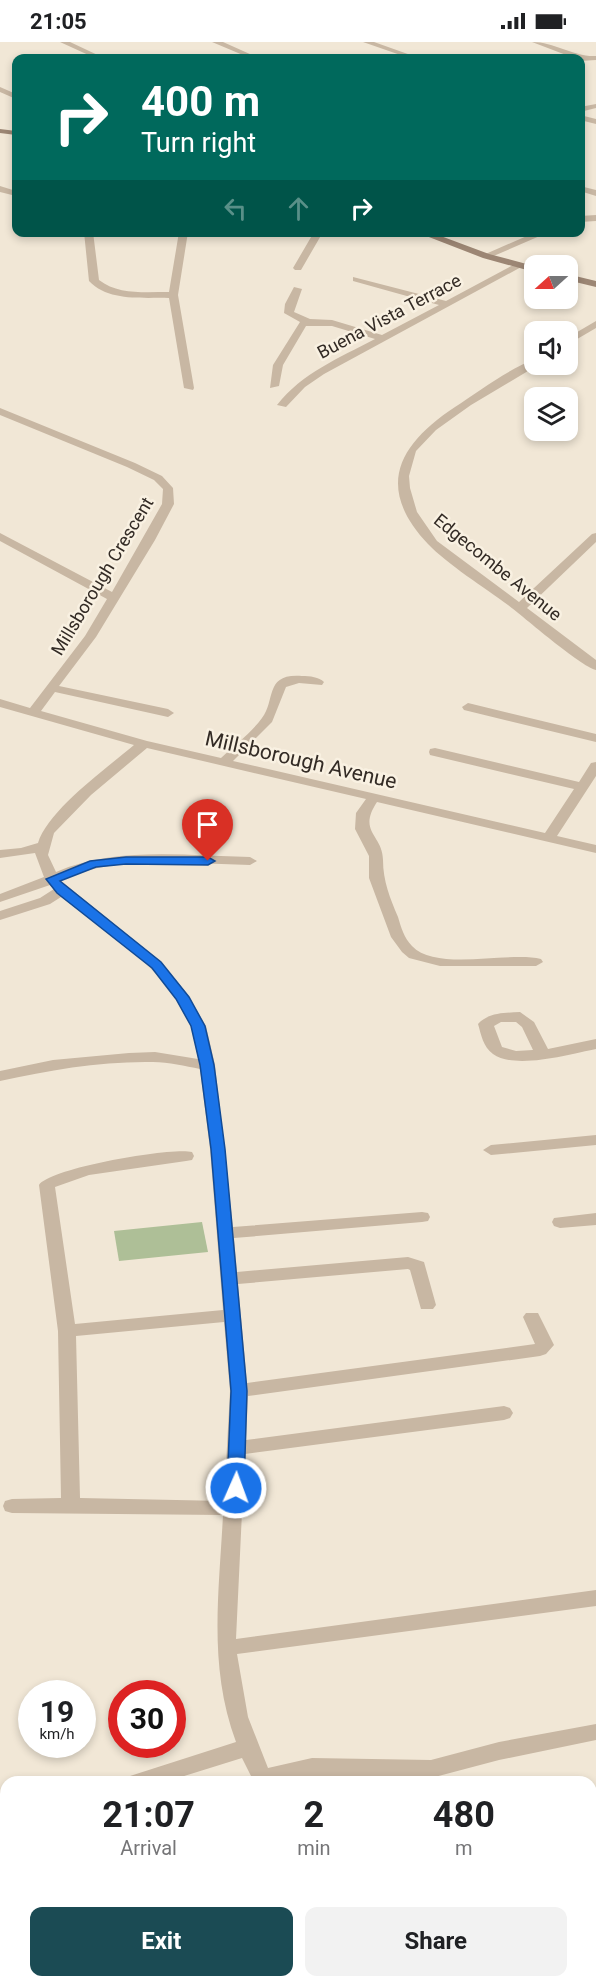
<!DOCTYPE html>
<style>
:root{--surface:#fff;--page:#f2f2f2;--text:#202124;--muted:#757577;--accent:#1b4b54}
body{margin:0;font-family:Roboto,sans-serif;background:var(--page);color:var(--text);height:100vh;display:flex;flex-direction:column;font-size:22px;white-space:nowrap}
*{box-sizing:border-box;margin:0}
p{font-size:20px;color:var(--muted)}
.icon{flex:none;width:33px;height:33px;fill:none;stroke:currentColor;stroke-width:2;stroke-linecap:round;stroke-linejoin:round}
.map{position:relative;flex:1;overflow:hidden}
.details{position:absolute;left:0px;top:1734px;width:597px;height:212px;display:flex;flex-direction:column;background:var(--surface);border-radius:18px 18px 0 0;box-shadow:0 3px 9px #0003}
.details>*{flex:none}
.top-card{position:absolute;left:12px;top:12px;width:573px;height:183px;border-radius:12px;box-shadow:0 3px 9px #0003;background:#00695c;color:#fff;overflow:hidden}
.needle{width:39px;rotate:249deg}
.buttons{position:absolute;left:524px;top:213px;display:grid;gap:12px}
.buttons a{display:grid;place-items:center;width:54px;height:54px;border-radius:12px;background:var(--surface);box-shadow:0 3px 9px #0003;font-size:30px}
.speed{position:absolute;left:18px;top:1638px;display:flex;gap:12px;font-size:30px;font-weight:700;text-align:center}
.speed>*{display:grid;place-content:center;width:78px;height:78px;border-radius:50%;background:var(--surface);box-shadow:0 3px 9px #0003;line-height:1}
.speed small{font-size:15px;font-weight:400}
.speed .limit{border:9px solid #d22;background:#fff;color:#111}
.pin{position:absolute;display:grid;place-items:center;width:51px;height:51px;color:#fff;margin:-62px -26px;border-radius:50% 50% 50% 0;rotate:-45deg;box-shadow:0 0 6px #0007}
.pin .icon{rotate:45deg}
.me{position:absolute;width:66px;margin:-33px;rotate:2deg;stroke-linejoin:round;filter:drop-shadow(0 0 4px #0008)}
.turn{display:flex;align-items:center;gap:21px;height:126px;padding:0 30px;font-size:27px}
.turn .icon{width:78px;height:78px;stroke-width:2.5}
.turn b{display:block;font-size:42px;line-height:51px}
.lanes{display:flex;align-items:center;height:57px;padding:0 30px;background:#0003;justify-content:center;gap:30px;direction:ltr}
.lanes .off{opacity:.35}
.eta{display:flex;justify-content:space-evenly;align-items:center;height:102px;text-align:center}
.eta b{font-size:36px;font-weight:700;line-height:42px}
.action{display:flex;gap:12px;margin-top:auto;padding:12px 30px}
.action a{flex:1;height:69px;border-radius:12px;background:var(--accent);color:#fff;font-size:24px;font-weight:700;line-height:69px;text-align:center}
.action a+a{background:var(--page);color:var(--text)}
.status{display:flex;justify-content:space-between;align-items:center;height:42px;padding:0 30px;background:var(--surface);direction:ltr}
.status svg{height:16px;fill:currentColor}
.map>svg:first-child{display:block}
</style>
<div class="status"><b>21:05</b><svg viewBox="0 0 49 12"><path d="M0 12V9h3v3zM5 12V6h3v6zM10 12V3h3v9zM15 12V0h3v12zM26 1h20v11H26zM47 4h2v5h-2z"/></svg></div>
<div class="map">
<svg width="596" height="1945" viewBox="0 0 596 1945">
<rect width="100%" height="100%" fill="#f1e7d6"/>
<!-- green -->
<path fill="#aebf97" d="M 202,1180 L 208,1210 L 119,1219 L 114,1189 Z"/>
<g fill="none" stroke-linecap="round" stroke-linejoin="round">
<!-- street -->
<path fill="#c8b7a3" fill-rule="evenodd" d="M 60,0 L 70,0 L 104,16 L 95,16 Z
M 212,0 L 223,0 L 259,16 L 250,16 Z
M 363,0 L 374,0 L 419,16 L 409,16 Z
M 532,0 C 555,0 573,15 596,14 L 596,18 L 580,19 L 580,16 L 574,16 Z
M 0,45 L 16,52 L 16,57 L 0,50 Z
M 596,62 L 596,66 L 580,70 L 580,65 Z
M 580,73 L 596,77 L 596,82 L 580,78 Z
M 0,144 L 16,149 L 16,154 L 0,150 Z
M 580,144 L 596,148 L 596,154 L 580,149 Z
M 596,173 L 596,179 L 580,180 L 580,174 Z
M 84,190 L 93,190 L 99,238 C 118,253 145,250 169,250 L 179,190 L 188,190 L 178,253 L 194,346 L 193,348 L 184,346 L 169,256 C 143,255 109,260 89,239 Z
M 314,190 L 323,190 L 301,228 L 295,228 L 293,226 Z
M 536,190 L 549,190 L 489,216 L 481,214 Z
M 515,222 L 523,224 L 324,332 L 305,345 L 286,365 L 277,363 C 302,331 339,316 375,297 L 332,284 L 306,284 L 283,323 L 279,344 L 270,346 L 273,323 L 300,280 L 284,271 L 285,262 L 294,245 L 302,247 L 294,270 L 310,277 L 332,278 L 382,293 L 439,263 L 353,239 L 353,235 L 446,259 Z
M 596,279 L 596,286 L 567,303 L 567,296 Z
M 534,318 L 534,322 L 538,323 L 471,363 L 436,388 L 416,409 L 409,434 L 410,446 L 417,470 L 437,499 L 519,560 L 592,492 L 596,491 L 596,500 L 527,566 L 596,618 L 596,628 C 580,624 524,575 508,563 C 485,546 447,522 428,502 C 374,445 399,402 455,365 C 475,352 513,324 534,318 Z
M 0,366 L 135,421 L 162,434 L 173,446 L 174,462 L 155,498 L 96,595 L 59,644 L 168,667 L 174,671 L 168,675 L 55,650 L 41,669 L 147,699 L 221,716 C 235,703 251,691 262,676 C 276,658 264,631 302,634 C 310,634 319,635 324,640 L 322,643 L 299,641 L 286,645 L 272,680 L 233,719 L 545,791 L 574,747 L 430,713 L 429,710 L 430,707 L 435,706 L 579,740 L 591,721 L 596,720 L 596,734 L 557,794 L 596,803 L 596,811 L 377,760 C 357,790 383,793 383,818 C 383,839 390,856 398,875 C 401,885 404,896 412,904 C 436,930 509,909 541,917 L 543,920 L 536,924 L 440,924 L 409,916 L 402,910 L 391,895 L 369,836 L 369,814 L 355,787 L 356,771 L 366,757 L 147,706 L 91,753 L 54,791 L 48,813 L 56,830 C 116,804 186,814 250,815 L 257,819 L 250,823 C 188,822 119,812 60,838 L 161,920 L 187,952 L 206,984 L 215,1023 L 233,1185 L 422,1170 L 428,1171 L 430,1175 L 428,1179 L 422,1180 L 234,1196 L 237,1230 L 408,1215 L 424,1220 L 436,1263 L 433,1267 L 421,1267 L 410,1228 L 408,1227 L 238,1242 L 247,1341 L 535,1302 L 523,1275 L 526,1271 L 538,1271 L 554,1303 L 546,1312 L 540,1314 L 248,1354 L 246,1398 L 504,1364 L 510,1366 L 513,1371 L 510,1376 L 504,1378 L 245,1412 L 243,1463 L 244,1466 L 242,1470 L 236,1597 L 596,1548 L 596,1564 L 237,1612 L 248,1675 L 268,1726 L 312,1716 L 431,1718 L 499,1700 L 596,1682 L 596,1698 L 499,1718 L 431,1736 L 312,1734 L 284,1740 L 254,1740 L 242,1716 L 165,1740 L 127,1740 L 130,1734 L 236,1700 C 208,1624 219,1552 223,1473 L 12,1471 L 5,1469 L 3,1464 L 5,1459 L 12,1457 L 61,1456 L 58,1289 L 39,1143 C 50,1126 171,1105 192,1110 L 194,1114 L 192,1118 L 186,1119 L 89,1133 L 55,1145 L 75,1282 L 223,1268 L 210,1107 L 200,1027 C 185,1024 169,1020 153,1020 C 102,1019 50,1028 0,1039 L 0,1029 L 53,1018 L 129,1011 L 155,1010 L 198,1017 C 196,1006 194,995 191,985 C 172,930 105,889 61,855 L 50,862 L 0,878 L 0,869 L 40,856 L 54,847 L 50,843 L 0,860 L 0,852 L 44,835 L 35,811 L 0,816 L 0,808 L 21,806 L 38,801 C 48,768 107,726 134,703 L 0,665 L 0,657 L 30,666 L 85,594 L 107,557 L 0,499 L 0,491 L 112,550 L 162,462 L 163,447 L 154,438 L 127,425 L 0,373 ZM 224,1280 L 230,1349 L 224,1459 L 80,1456 L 76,1294 Z
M 468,661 L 596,692 L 596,700 L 464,668 L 462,665 Z
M 520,970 L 534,980 L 548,1007 L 596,997 L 596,1007 C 571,1012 515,1028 493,1012 C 483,1005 481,992 478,982 C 489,970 505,971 520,970 ZM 501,980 L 516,980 L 522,985 L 533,1008 L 516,1009 L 502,1005 L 494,984 Z
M 596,1093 L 596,1103 L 491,1113 L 483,1108 L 491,1103 Z
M 596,1171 L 596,1183 L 560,1186 L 554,1184 L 552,1180 L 554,1176 Z
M 596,1758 L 596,1776 L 591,1777 L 591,1759 Z
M 591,1840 L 596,1840 L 596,1858 L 591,1858 Z
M 369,1940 L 391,1940 L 391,1945 L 369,1945 Z"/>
<!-- secondary -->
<path fill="#9c8674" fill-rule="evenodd" d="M 0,87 L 16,89 L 16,93 L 0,91 Z
M 416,190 L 430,190 L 489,212 L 534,224 L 534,230 L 483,216 Z
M 567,232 L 596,239 L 596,245 L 567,238 Z"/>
</g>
<!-- route -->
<path fill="#1a73e8" stroke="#114b97" stroke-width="1.5" d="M 126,815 L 208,815 L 215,819 L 208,823 L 126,822 L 96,825 L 60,839 L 161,920 L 189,955 L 205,984 L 214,1023 L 225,1107 L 247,1349 L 244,1446 L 241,1451 L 236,1452 L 230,1451 L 227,1446 L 231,1349 L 211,1107 L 200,1023 L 191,984 L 176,957 L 152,926 L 57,851 L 46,837 L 90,819 Z"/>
<g text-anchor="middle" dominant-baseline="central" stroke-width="5" stroke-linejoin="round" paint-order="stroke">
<!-- far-street labels -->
<g font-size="18" fill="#332b25" stroke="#f9f1e2">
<text transform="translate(389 274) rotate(-28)">Buena Vista Terrace</text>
<text transform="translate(498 525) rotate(39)">Edgecombe Avenue</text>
<text transform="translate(102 534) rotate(-59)">Millsborough Crescent</text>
</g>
<!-- street labels -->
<g font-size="21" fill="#332b25" stroke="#f9f1e2">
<text transform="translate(301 718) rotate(13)">Millsborough Avenue</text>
</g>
</g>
</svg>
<div class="buttons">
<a><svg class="needle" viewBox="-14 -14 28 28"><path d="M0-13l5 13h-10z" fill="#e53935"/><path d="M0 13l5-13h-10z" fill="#757577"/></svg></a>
<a><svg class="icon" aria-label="sound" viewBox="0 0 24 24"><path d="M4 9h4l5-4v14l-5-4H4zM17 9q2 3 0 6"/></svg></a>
<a><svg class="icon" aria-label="layers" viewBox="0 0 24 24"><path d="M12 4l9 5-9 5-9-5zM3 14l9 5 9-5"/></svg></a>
</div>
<div class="speed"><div>19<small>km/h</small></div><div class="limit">30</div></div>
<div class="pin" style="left:208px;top:819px;background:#d93025"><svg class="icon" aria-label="arrive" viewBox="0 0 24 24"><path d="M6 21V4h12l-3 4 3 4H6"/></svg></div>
<svg class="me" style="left:236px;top:1446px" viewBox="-20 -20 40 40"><circle r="17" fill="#1a73e8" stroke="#fff" stroke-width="3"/><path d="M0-11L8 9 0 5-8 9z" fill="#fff"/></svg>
<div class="top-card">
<div class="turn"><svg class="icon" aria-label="right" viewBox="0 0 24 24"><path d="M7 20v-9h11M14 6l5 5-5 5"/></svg><div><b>400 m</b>Turn right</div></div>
<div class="lanes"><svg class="icon off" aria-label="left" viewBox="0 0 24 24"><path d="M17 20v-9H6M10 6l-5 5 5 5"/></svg><svg class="icon off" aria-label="ahead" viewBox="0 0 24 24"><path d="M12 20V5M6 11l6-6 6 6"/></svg><svg class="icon" aria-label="right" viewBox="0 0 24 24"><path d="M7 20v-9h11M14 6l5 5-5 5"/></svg></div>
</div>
<section class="details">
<div class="eta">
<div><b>21:07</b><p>Arrival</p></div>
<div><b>2</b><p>min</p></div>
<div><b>480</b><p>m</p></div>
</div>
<div class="action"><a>Exit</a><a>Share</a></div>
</section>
</div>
